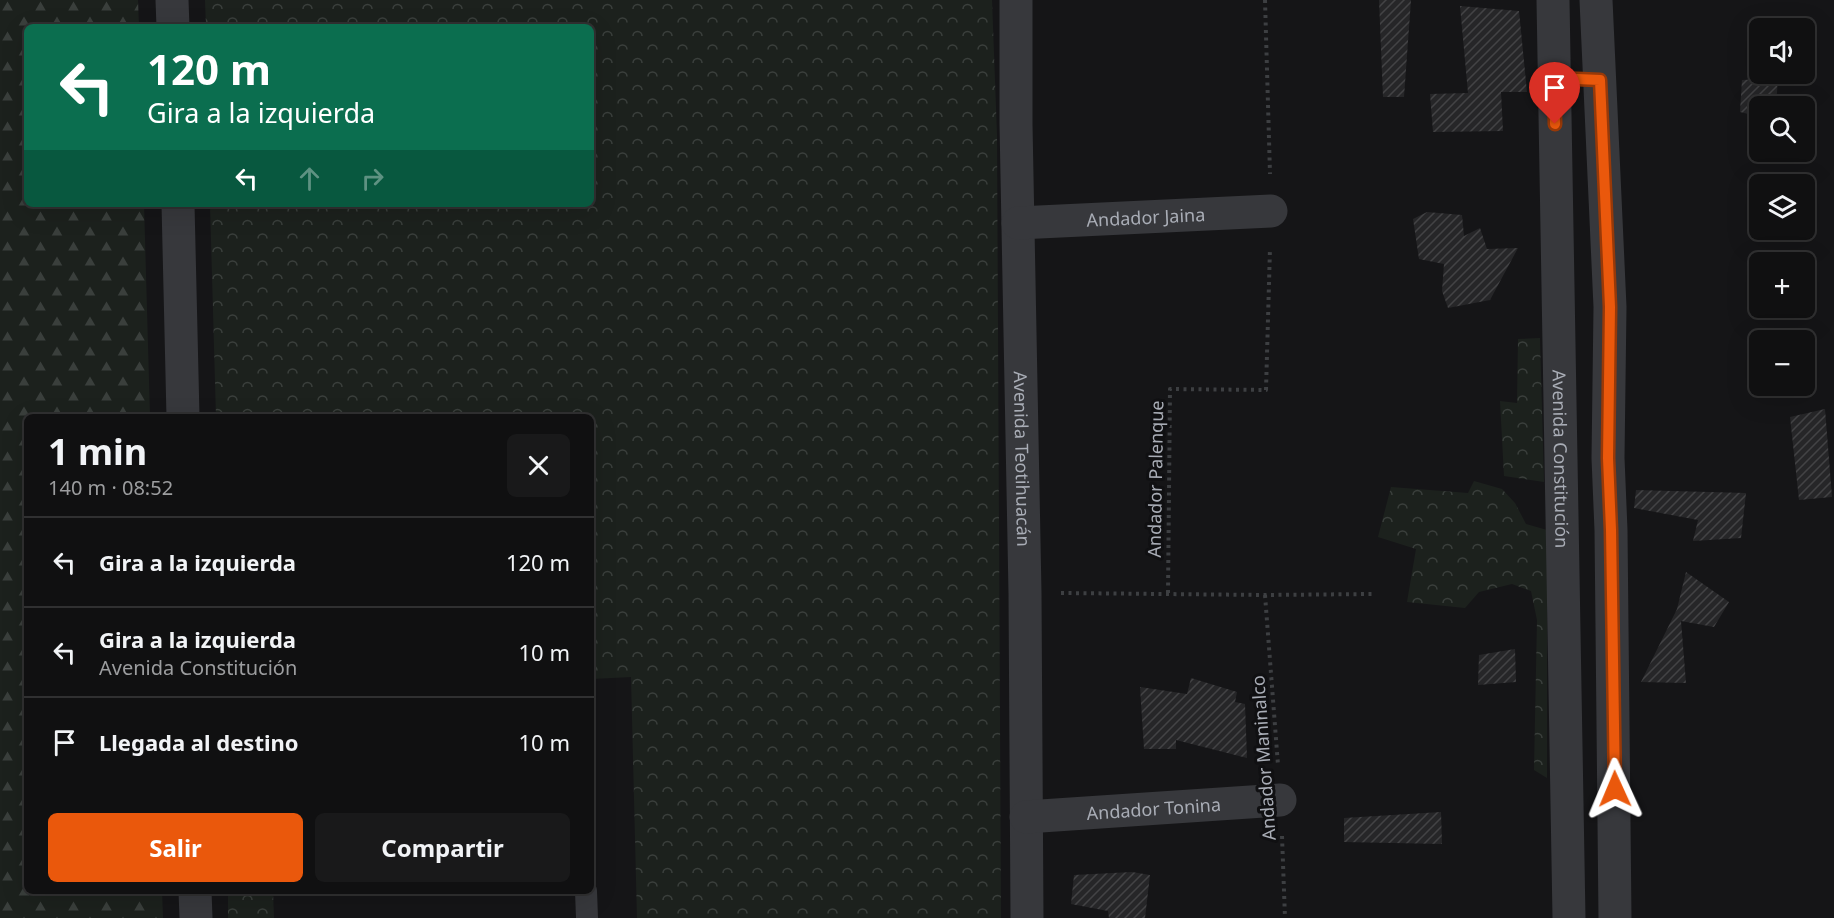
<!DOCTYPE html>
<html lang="es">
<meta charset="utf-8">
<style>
:root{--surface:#101011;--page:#19191a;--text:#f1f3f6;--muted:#9c9d9f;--line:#303031;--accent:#ea580c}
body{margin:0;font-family:"Noto Sans",sans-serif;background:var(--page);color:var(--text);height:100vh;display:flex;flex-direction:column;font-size:22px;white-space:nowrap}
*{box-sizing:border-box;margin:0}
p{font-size:20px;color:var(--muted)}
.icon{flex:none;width:33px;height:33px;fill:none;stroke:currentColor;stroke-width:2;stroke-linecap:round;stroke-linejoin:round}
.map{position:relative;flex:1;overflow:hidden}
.panel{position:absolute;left:24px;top:414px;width:570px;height:480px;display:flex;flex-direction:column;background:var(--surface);border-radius:9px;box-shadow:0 6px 24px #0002,0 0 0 2px var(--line)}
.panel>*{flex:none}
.hud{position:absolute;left:24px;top:24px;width:570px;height:183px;border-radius:9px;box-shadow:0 6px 24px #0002,0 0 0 2px var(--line);background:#0b6e4f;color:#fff;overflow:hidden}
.controls{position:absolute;left:1749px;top:18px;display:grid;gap:12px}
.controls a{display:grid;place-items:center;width:66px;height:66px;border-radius:9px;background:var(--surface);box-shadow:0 6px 24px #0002,0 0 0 2px var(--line);font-size:30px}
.pin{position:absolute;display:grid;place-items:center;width:51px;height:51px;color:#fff;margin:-62px -26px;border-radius:50% 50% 50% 0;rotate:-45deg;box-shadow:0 0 6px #0007}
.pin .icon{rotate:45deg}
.me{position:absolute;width:66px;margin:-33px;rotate:359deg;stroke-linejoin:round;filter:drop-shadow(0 0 4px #0008)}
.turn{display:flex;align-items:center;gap:21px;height:126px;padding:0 24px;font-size:27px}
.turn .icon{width:78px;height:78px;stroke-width:2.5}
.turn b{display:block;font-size:42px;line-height:51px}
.lanes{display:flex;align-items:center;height:57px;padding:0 24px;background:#0003;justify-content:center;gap:30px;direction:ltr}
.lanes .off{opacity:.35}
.round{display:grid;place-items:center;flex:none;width:63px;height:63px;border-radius:9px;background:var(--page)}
.overview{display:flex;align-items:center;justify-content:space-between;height:102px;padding:0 24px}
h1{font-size:36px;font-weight:700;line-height:45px}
.cta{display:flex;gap:12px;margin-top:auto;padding:12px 24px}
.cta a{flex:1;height:69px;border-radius:9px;background:var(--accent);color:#fff;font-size:24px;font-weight:700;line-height:69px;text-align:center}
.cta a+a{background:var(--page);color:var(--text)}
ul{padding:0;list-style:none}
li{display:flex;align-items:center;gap:18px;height:90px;padding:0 24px;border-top:2px solid var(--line)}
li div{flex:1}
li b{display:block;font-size:22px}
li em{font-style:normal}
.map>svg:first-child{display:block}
</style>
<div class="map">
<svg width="1834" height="918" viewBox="0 0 1834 918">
<defs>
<pattern id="forest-firs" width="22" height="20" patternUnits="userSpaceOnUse" patternTransform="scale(1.5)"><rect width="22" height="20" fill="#1c211d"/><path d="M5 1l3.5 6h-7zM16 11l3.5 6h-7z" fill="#3a3f3c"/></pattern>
<pattern id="park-crowns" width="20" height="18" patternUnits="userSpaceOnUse" patternTransform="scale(1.5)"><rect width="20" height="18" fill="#1c211d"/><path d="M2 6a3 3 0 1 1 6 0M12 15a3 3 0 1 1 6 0" fill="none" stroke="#3a3f3c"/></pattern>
<pattern id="building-hatch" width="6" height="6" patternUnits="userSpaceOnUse" patternTransform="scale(1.5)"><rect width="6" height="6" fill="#262628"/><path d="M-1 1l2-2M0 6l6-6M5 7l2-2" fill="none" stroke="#434345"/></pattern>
</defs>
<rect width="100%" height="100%" fill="#151517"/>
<!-- forest -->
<path fill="url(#forest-firs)" d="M 0,0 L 138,0 L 139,27 L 27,27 L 27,204 L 144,204 L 150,417 L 27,417 L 27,891 L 162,891 L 163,918 L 0,918 Z"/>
<!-- park -->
<path fill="url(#park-crowns)" d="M 205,0 L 992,0 L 997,135 L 1001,918 L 637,918 L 631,677 L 591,679 L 591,417 L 216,417 L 210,204 L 591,204 L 591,27 L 206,27 Z
M 1540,338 L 1544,482 L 1504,476 L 1500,401 L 1517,403 L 1518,339 Z
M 1474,481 L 1502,489 L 1515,503 L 1526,524 L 1547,530 L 1547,778 L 1534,770 L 1537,620 L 1531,591 L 1512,584 L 1479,592 L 1465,608 L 1407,602 L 1416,549 L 1378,537 L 1391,487 L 1468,493 Z
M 228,891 L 273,891 L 274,918 L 228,918 Z"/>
<!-- building -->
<path fill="url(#building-hatch)" d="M 1379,0 L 1411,0 L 1404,97 L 1383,97 Z
M 1460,6 L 1519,11 L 1527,92 L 1501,92 L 1503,131 L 1433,132 L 1430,94 L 1468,93 Z
M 1778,78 L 1776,106 L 1760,106 L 1760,117 L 1740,112 L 1742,80 Z
M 1427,212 L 1462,215 L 1464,236 L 1480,228 L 1487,249 L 1518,248 L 1490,300 L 1448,308 L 1442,291 L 1444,264 L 1419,259 L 1413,219 Z
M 1825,409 L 1832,497 L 1799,500 L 1790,417 Z
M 1636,490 L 1746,493 L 1741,538 L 1693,541 L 1698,520 L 1634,508 Z
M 1686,572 L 1729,602 L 1714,627 L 1681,621 L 1686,683 L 1641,682 L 1677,609 Z
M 1515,649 L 1516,682 L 1478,685 L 1479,655 Z
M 1191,678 L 1237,692 L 1235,702 L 1245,704 L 1247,758 L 1176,740 L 1176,749 L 1144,749 L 1140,687 L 1187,694 Z
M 1441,812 L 1442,844 L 1344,842 L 1344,818 Z
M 1132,872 L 1150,875 L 1145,918 L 1109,918 L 1108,911 L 1071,904 L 1074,875 Z"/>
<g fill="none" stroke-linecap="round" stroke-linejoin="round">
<!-- path -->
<path stroke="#3d3f42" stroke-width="4" stroke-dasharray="3 4.5" stroke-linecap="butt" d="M 1265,0 L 1270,174
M 1061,593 L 1265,595 L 1372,594
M 1168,593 L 1170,389 L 1266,390 L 1270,248
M 1265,595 L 1278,765
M 1282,836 L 1285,918"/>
<!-- service -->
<path stroke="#37383c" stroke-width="22" d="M 586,891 L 587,918"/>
<!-- minor -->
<g stroke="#37383c" stroke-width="33">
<path d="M 172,0 L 173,27"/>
<path id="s1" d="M 1016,0 L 1016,124 L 1025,593 L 1027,918"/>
<path id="s2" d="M 1553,0 L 1569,918"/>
<path d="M 1596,0 L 1610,307 L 1608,458 L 1611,530 L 1615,918"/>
<path d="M 178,204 L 183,417"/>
<path id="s3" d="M 1018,223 L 1271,211"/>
<path id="s4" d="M 1026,817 L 1280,800"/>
<path d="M 195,891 L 196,918"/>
</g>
</g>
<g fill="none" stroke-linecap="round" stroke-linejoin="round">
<!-- route casing -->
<g stroke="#983908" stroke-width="15">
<path id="route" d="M 1555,124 L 1554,78 L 1600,80 L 1610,307 L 1608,458 L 1611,530 L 1615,789"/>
</g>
<!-- route -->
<use href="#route" stroke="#ea580c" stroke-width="10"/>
</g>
<g text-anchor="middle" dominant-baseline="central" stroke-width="6" stroke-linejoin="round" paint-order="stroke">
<!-- street labels -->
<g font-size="18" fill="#a9adb6" stroke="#101012">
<text stroke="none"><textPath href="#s3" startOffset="128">Andador Jaina</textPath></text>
<text stroke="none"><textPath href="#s1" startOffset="459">Avenida Teotihuacán</textPath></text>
<text stroke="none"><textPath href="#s2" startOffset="459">Avenida Constitución</textPath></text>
<text transform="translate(1155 479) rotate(-89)">Andador Palenque</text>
<text transform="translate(1263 758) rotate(-94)">Andador Maninalco</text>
<text stroke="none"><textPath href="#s4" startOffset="128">Andador Tonina</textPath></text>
</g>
</g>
</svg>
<div class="controls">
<a><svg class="icon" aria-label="sound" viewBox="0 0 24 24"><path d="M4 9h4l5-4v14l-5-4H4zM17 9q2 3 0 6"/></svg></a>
<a><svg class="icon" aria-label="search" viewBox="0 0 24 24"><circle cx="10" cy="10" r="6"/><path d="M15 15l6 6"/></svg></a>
<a><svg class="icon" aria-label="layers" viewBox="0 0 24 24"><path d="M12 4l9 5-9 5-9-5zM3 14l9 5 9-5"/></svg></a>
<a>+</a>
<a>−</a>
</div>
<div class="pin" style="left:1555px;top:124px;background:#d93025"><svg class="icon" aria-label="arrive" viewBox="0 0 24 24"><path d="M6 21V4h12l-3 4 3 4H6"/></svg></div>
<svg class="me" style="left:1615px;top:789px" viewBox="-20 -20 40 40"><path d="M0-17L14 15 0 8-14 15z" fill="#ea580c" stroke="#fff" stroke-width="4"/></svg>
<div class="hud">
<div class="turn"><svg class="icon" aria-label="left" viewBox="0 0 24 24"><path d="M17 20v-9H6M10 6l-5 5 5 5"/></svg><div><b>120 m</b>Gira a la izquierda</div></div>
<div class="lanes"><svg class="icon" aria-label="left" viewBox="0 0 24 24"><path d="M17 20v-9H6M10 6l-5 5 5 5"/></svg><svg class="icon off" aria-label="ahead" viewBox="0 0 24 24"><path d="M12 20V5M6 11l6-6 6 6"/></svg><svg class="icon off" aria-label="right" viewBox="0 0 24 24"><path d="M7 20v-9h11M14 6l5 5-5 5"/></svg></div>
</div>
<section class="panel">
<div class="overview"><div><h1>1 min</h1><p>140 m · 08:52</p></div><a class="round"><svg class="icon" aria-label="close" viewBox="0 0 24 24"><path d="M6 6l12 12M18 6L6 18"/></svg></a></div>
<ul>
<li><svg class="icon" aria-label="left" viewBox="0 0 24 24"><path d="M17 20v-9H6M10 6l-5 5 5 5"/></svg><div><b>Gira a la izquierda</b></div><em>120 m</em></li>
<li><svg class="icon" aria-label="left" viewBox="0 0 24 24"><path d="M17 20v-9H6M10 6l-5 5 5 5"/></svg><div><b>Gira a la izquierda</b><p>Avenida Constitución</p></div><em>10 m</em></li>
<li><svg class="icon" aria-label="arrive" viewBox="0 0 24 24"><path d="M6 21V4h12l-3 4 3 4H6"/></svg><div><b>Llegada al destino</b></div><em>10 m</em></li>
</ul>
<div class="cta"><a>Salir</a><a>Compartir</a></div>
</section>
</div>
